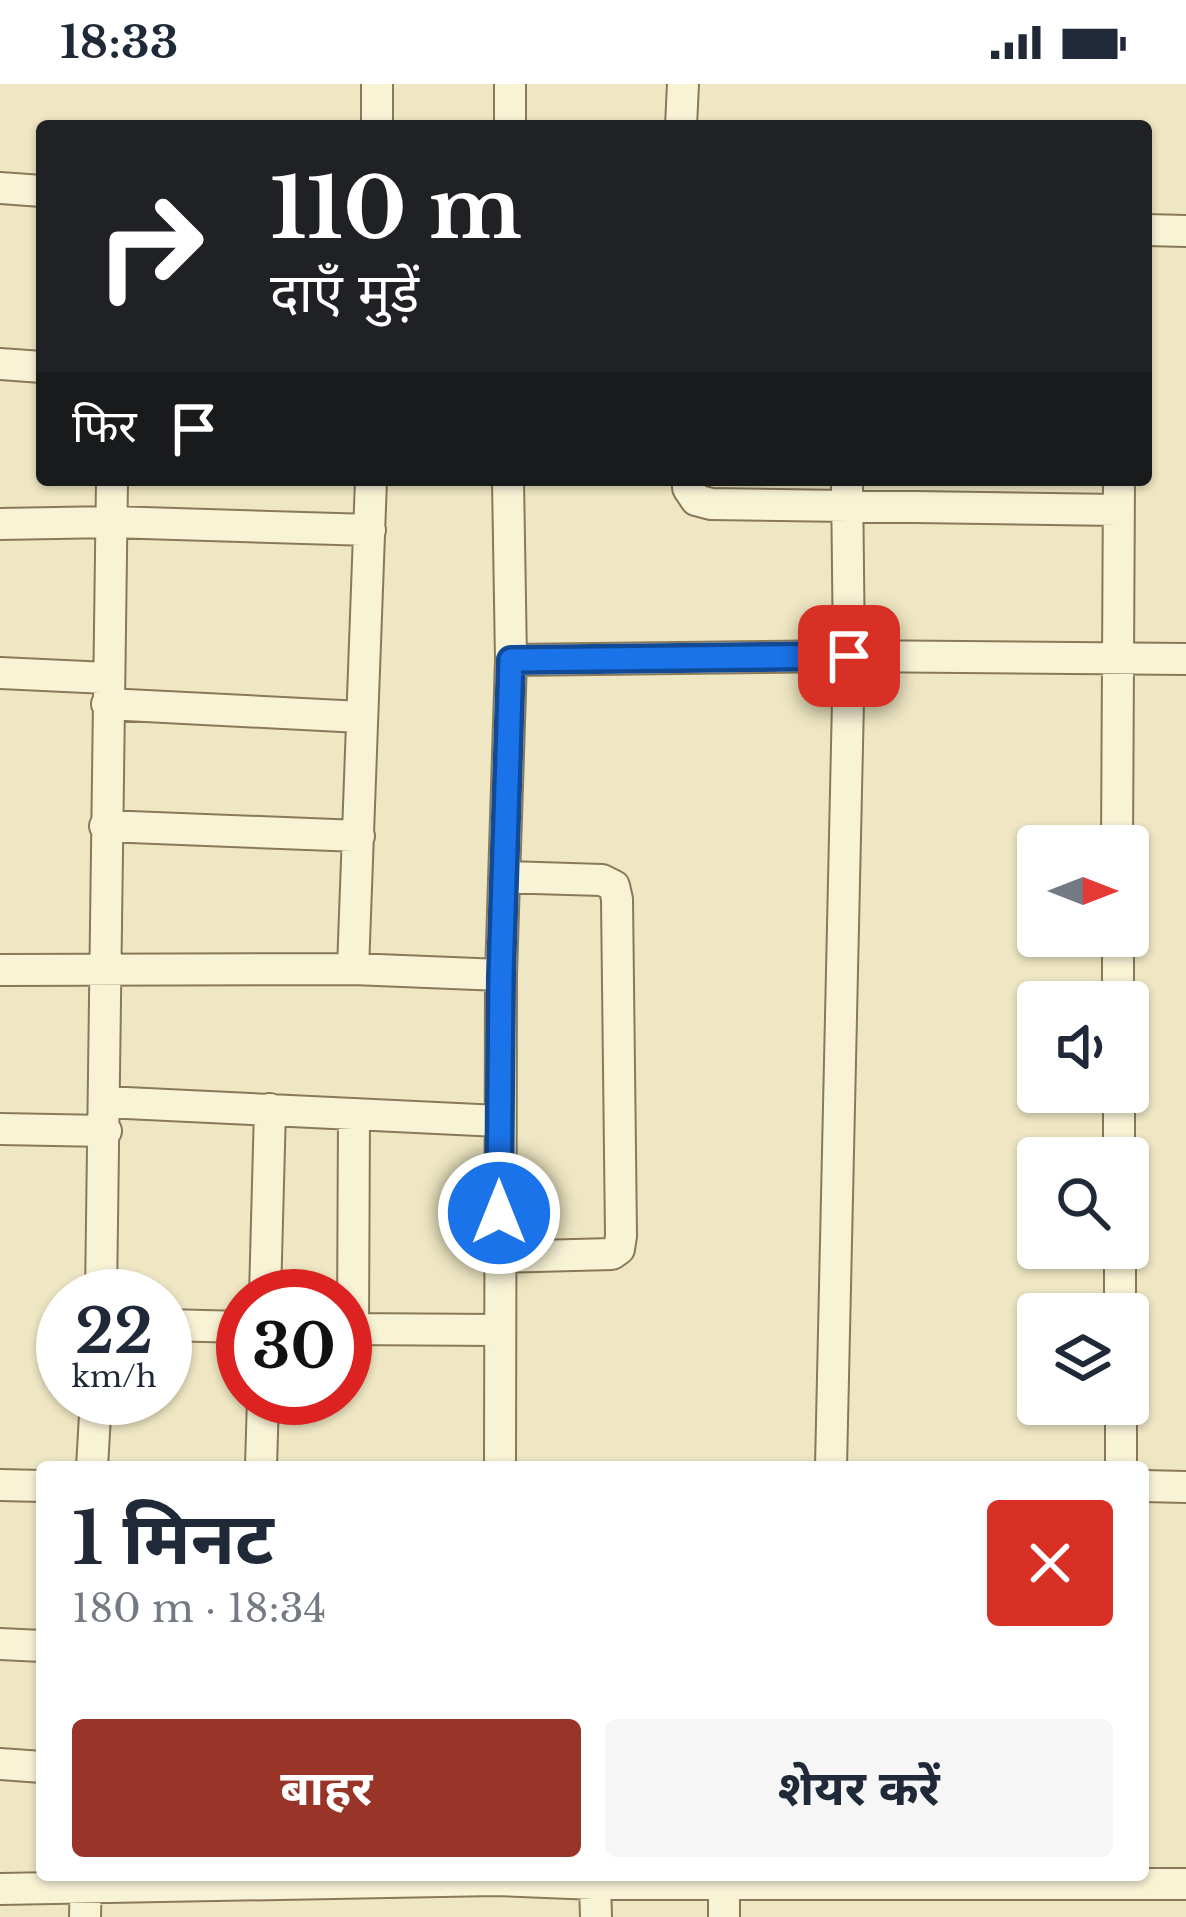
<!DOCTYPE html>
<html lang="hi">
<meta charset="utf-8">
<style>
:root{--surface:#fff;--page:#f6f6f7;--text:#1f2937;--muted:#747a83;--accent:#993528}
body{margin:0;font-family:"Libre Baskerville","Noto Sans Devanagari",serif;background:var(--page);color:var(--text);height:100vh;display:flex;flex-direction:column;font-size:45px;white-space:nowrap}
*{box-sizing:border-box;margin:0}
p{font-size:39px;color:var(--muted)}
.icon{flex:none;width:66px;height:66px;fill:none;stroke:currentColor;stroke-width:2;stroke-linecap:round;stroke-linejoin:round}
.map{position:relative;flex:1;overflow:hidden}
.side{position:absolute;left:36px;top:1377px;width:1113px;height:420px;display:flex;flex-direction:column;background:var(--surface);border-radius:12px;box-shadow:0 3px 9px #0004}
.side>*{flex:none}
.banner{position:absolute;left:36px;top:36px;width:1116px;height:366px;border-radius:12px;box-shadow:0 3px 9px #0004;background:#202124;color:#fff;overflow:hidden}
.needle{width:78px;rotate:90deg}
.fabs{position:absolute;left:1017px;top:741px;display:grid;gap:24px}
.fabs a{display:grid;place-items:center;width:132px;height:132px;border-radius:12px;background:var(--surface);box-shadow:0 3px 9px #0004;font-size:60px}
.speed{position:absolute;left:36px;top:1185px;display:flex;gap:24px;font-size:60px;font-weight:700;text-align:center}
.speed>*{display:grid;place-content:center;width:156px;height:156px;border-radius:50%;background:var(--surface);box-shadow:0 3px 9px #0004;line-height:1}
.speed small{font-size:30px;font-weight:400}
.speed .limit{border:18px solid #d22;background:#fff;color:#111}
.pin{position:absolute;display:grid;place-items:center;width:102px;height:102px;color:#fff;margin:-51px;border-radius:24px;box-shadow:0 6px 18px #0006}
.me{position:absolute;width:132px;margin:-66px;rotate:0deg;stroke-linejoin:round;filter:drop-shadow(0 0 9px #0008)}
.turn{display:flex;align-items:center;gap:42px;height:252px;padding:0 36px;font-size:54px}
.turn .icon{width:156px;height:156px;stroke-width:2.5}
.turn b{display:block;font-size:84px;line-height:102px}
.then{display:flex;align-items:center;height:114px;padding:0 36px;background:#0003;gap:24px;font-size:45px}
.round{display:grid;place-items:center;flex:none;width:126px;height:126px;border-radius:12px;background:var(--page)}
.overview{display:flex;align-items:center;justify-content:space-between;height:204px;padding:0 36px}
h1{font-size:72px;font-weight:700;line-height:90px}
.primary-button{display:flex;gap:24px;margin-top:auto;padding:24px 36px}
.primary-button a{flex:1;height:138px;border-radius:12px;background:var(--accent);color:#fff;font-size:48px;font-weight:700;line-height:138px;text-align:center}
.primary-button a+a{background:var(--page);color:var(--text)}
.status{display:flex;justify-content:space-between;align-items:center;height:84px;padding:0 60px;background:var(--surface);direction:ltr}
.status svg{height:33px;fill:currentColor}
.map>svg:first-child{display:block}
</style>
<div class="status"><b>18:33</b><svg viewBox="0 0 49 12"><path d="M0 12V9h3v3zM5 12V6h3v6zM10 12V3h3v9zM15 12V0h3v12zM26 1h20v11H26zM47 4h2v5h-2z"/></svg></div>
<div class="map">
<svg width="1186" height="1833" viewBox="0 0 1186 1833">
<rect width="100%" height="100%" fill="#efe7c3"/>
<g fill="none" stroke-linecap="round" stroke-linejoin="round">
<!-- minor casing -->
<g stroke="#897959" stroke-width="34">
<path id="minor" d="M 377,42 L 377,0
M 510,42 L 510,0
M 681,42 L 683,0
M 0,104 L 42,107
M 1146,146 L 1186,147
M 0,280 L 42,283
M 688,396 L 688,404 L 696,416 L 711,420 L 1118,426
M 0,440 L 111,438 L 370,446
M 511,576 L 849,572 L 1186,575
M 0,589 L 107,594
M 107,620 L 361,633
M 105,742 L 359,752
M 1117,762 L 1119,396
M 1118,852 L 1118,918
M 353,885 L 371,396
M 0,886 L 353,885 L 501,891
M 1119,1008 L 1119,1074
M 105,1018 L 499,1037
M 0,1045 L 106,1047
M 1120,1164 L 1120,1230
M 499,1173 L 612,1170 L 619,1165 L 621,1152 L 617,815 L 614,802 L 602,796 L 504,793
M 101,1212 L 112,396
M 265,1212 L 270,1025
M 165,1241 L 243,1243
M 345,1245 L 498,1246
M 353,1245 L 354,1030
M 1121,1320 L 1121,1383
M 92,1383 L 96,1314
M 261,1383 L 263,1314
M 500,1383 L 501,891 L 511,576 L 508,396
M 831,1383 L 849,572 L 847,396
M 0,1401 L 42,1402
M 1143,1402 L 1186,1403
M 0,1560 L 42,1562
M 0,1680 L 42,1683
M 595,1800 L 596,1833
M 0,1805 L 495,1796 L 595,1800 L 1186,1800
M 85,1833 L 86,1791
M 724,1833 L 724,1800"/>
</g>
<!-- minor -->
<use href="#minor" stroke="#f9f3d6" stroke-width="30"/>
</g>
<g fill="none" stroke-linecap="round" stroke-linejoin="round">
<!-- route casing -->
<g stroke="#114b97" stroke-width="30">
<path id="route" d="M 499,1129 L 501,891 L 511,576 L 849,572"/>
</g>
<!-- route -->
<use href="#route" stroke="#1a73e8" stroke-width="21"/>
</g>
</svg>
<div class="fabs">
<a><svg class="needle" viewBox="-14 -14 28 28"><path d="M0-13l5 13h-10z" fill="#e53935"/><path d="M0 13l5-13h-10z" fill="#747a83"/></svg></a>
<a><svg class="icon" aria-label="sound" viewBox="0 0 24 24"><path d="M4 9h4l5-4v14l-5-4H4zM17 9q2 3 0 6"/></svg></a>
<a><svg class="icon" aria-label="search" viewBox="0 0 24 24"><circle cx="10" cy="10" r="6"/><path d="M15 15l6 6"/></svg></a>
<a><svg class="icon" aria-label="layers" viewBox="0 0 24 24"><path d="M12 4l9 5-9 5-9-5zM3 14l9 5 9-5"/></svg></a>
</div>
<div class="speed"><div>22<small>km/h</small></div><div class="limit">30</div></div>
<div class="pin" style="left:849px;top:572px;background:#d93025"><svg class="icon" aria-label="arrive" viewBox="0 0 24 24"><path d="M6 21V4h12l-3 4 3 4H6"/></svg></div>
<svg class="me" style="left:499px;top:1129px" viewBox="-20 -20 40 40"><circle r="17" fill="#1a73e8" stroke="#fff" stroke-width="3"/><path d="M0-11L8 9 0 5-8 9z" fill="#fff"/></svg>
<div class="banner">
<div class="turn"><svg class="icon" aria-label="right" viewBox="0 0 24 24"><path d="M7 20v-9h11M14 6l5 5-5 5"/></svg><div><b>110 m</b>दाएँ मुड़ें</div></div>
<div class="then">फिर<svg class="icon" aria-label="arrive" viewBox="0 0 24 24"><path d="M6 21V4h12l-3 4 3 4H6"/></svg></div>
</div>
<section class="side">
<div class="overview"><div><h1>1 मिनट</h1><p>180 m · 18:34</p></div><a class="round" style="background:#d93025;color:#fff"><svg class="icon" aria-label="close" viewBox="0 0 24 24"><path d="M6 6l12 12M18 6L6 18"/></svg></a></div>
<div class="primary-button"><a>बाहर</a><a>शेयर करें</a></div>
</section>
</div>
